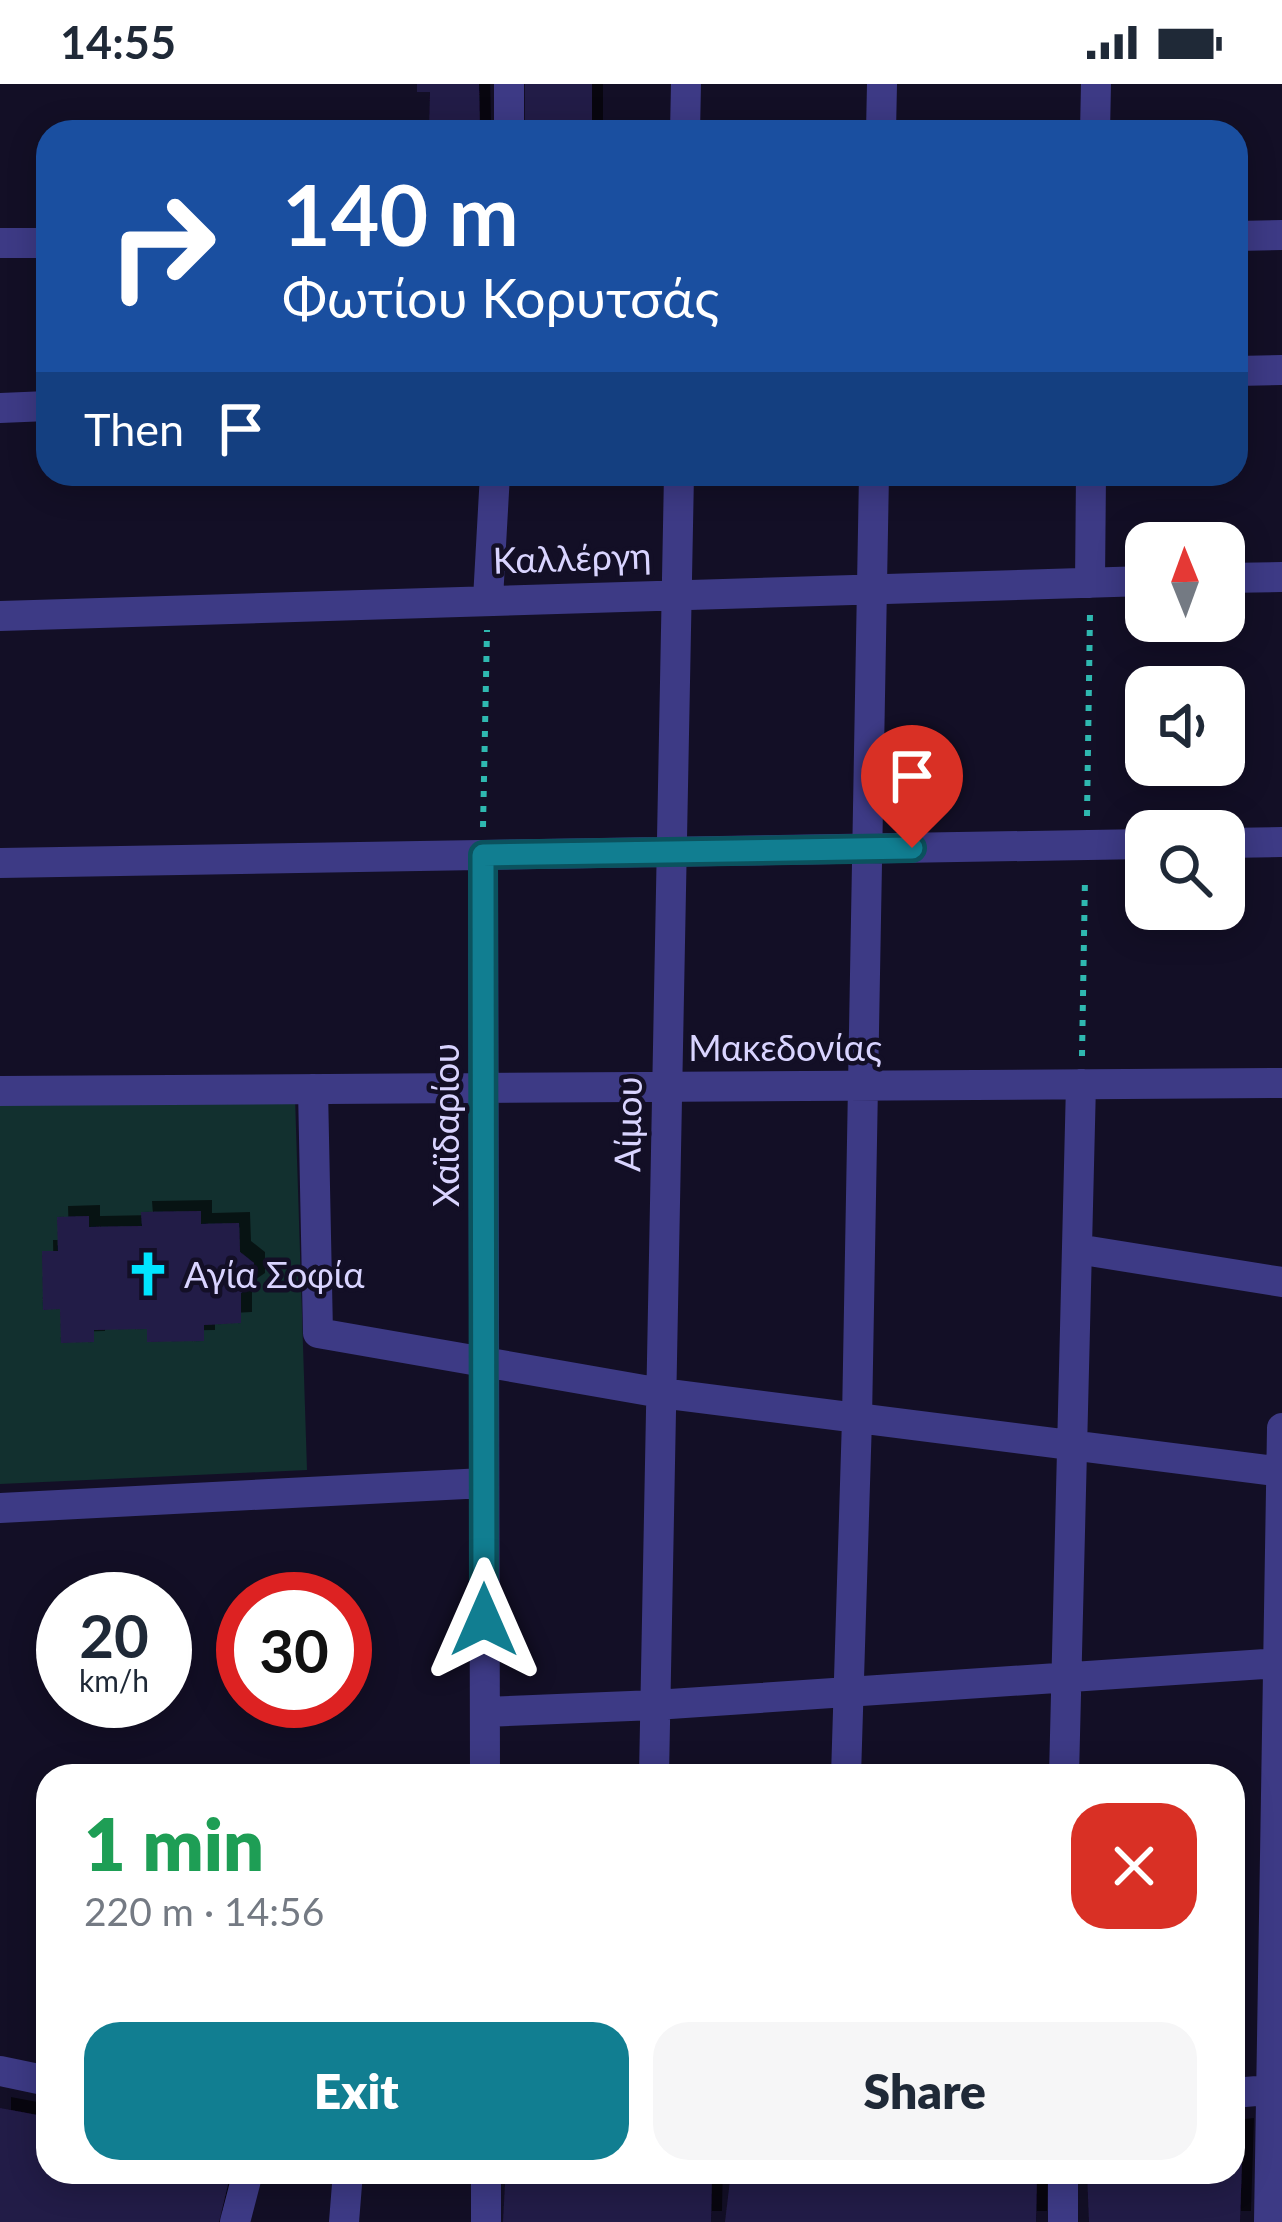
<!DOCTYPE html>
<meta charset="utf-8">
<style>
:root{--surface:#fff;--page:#f6f6f7;--text:#1f2937;--muted:#747a83;--accent:#117e91}
body{margin:0;font-family:Lato,sans-serif;background:var(--page);color:var(--text);height:100vh;display:flex;flex-direction:column;font-size:45px;white-space:nowrap}
*{box-sizing:border-box;margin:0}
p{font-size:39px;color:var(--muted)}
.icon{flex:none;width:66px;height:66px;fill:none;stroke:currentColor;stroke-width:2;stroke-linecap:round;stroke-linejoin:round}
.map{position:relative;flex:1;overflow:hidden}
.sheet{position:absolute;left:36px;top:1680px;width:1209px;height:420px;display:flex;flex-direction:column;background:var(--surface);border-radius:36px;box-shadow:0 6px 30px #0003}
.sheet>*{flex:none}
.hud{position:absolute;left:36px;top:36px;width:1212px;height:366px;border-radius:36px;box-shadow:0 6px 30px #0003;background:#1a4fa0;color:#fff;overflow:hidden}
.needle{width:78px;rotate:359deg}
.fabs{position:absolute;left:1125px;top:438px;display:grid;gap:24px}
.fabs a{display:grid;place-items:center;width:120px;height:120px;border-radius:24px;background:var(--surface);box-shadow:0 6px 30px #0003;font-size:60px}
.speed{position:absolute;left:36px;top:1488px;display:flex;gap:24px;font-size:60px;font-weight:700;text-align:center}
.speed>*{display:grid;place-content:center;width:156px;height:156px;border-radius:50%;background:var(--surface);box-shadow:0 6px 30px #0003;line-height:1}
.speed small{font-size:30px;font-weight:400}
.speed .limit{border:18px solid #d22;background:#fff;color:#111}
.pin{position:absolute;display:grid;place-items:center;width:102px;height:102px;color:#fff;margin:-123px -51px;border-radius:50% 50% 50% 0;rotate:-45deg;box-shadow:0 0 12px #0007}
.pin .icon{rotate:45deg}
.me{position:absolute;width:132px;margin:-66px;rotate:0deg;stroke-linejoin:round;filter:drop-shadow(0 0 9px #0008)}
.turn{display:flex;align-items:center;gap:42px;height:252px;padding:0 48px;font-size:54px}
.turn .icon{width:156px;height:156px;stroke-width:2.5}
.turn b{display:block;font-size:84px;line-height:102px}
.then{display:flex;align-items:center;height:114px;padding:0 48px;background:#0003;gap:24px;font-size:45px}
.round{display:grid;place-items:center;flex:none;width:126px;height:126px;border-radius:36px;background:var(--page)}
.overview{display:flex;align-items:center;justify-content:space-between;height:204px;padding:0 48px}
h1{font-size:72px;font-weight:800;line-height:90px;color:#1e9e55}
.action{display:flex;gap:24px;margin-top:auto;padding:24px 48px}
.action a{flex:1;height:138px;border-radius:36px;background:var(--accent);color:#fff;font-size:48px;font-weight:800;line-height:138px;text-align:center}
.action a+a{background:var(--page);color:var(--text)}
.status{display:flex;justify-content:space-between;align-items:center;height:84px;padding:0 60px;background:var(--surface);direction:ltr}
.status svg{height:33px;fill:currentColor}
.map>svg:first-child{display:block}
</style>
<div class="status"><b>14:55</b><svg viewBox="0 0 49 12"><path d="M0 12V9h3v3zM5 12V6h3v6zM10 12V3h3v9zM15 12V0h3v12zM26 1h20v11H26zM47 4h2v5h-2z"/></svg></div>
<div class="map">
<svg width="1282" height="2138" viewBox="0 0 1282 2138">
<defs>
<filter id="shadow"><feDropShadow dx="11" dy="-11" stdDeviation="0" flood-color="#0009"/></filter>
</defs>
<rect width="100%" height="100%" fill="#130f26"/>
<!-- green -->
<path fill="#12302f" d="M 295,1013 L 307,1386 L 0,1400 L 0,1016 Z"/>
<!-- building -->
<path fill="#241b47" filter="url(#shadow)" d="M 417,0 L 479,0 L 480,48 L 429,48 L 430,8 L 417,8 Z
M 525,0 L 592,0 L 592,48 L 525,48 Z
M 201,1127 L 201,1140 L 239,1139 L 240,1168 L 254,1179 L 254,1200 L 241,1209 L 241,1239 L 204,1241 L 204,1257 L 147,1258 L 147,1245 L 94,1246 L 94,1258 L 61,1259 L 60,1225 L 43,1226 L 42,1167 L 58,1167 L 57,1133 L 89,1132 L 89,1143 L 142,1142 L 141,1128 Z
M 0,2024 L 48,2033 L 48,2088 L 231,2088 L 219,2138 L 0,2138 Z
M 1243,2045 L 1240,2138 L 1089,2138 L 1087,2088 L 1233,2088 L 1233,2046 Z
M 642,2088 L 712,2088 L 711,2138 L 503,2138 L 505,2100 Z
M 731,2088 L 1037,2088 L 1036,2138 L 725,2138 Z"/>
<g fill="none" stroke-linecap="round" stroke-linejoin="round">
<!-- path -->
<path stroke="#2fb8b0" stroke-width="6" stroke-dasharray="6 9" stroke-linecap="butt" d="M 1087,732 L 1090,529
M 483,743 L 487,546
M 1082,972 L 1085,793"/>
<!-- minor -->
<path stroke="#3d3a85" stroke-width="30" d="M 509,48 L 509,0
M 685,48 L 686,0
M 881,48 L 882,0
M 1095,48 L 1096,0
M 1236,152 L 1282,151
M 0,159 L 48,159
M 1236,287 L 1282,286
M 0,324 L 48,322
M 1224,494 L 1282,493
M 1090,499 L 1091,390
M 488,515 L 495,390
M 0,532 L 1146,497
M 1224,759 L 1282,758
M 483,771 L 485,1692
M 0,779 L 1146,760
M 313,1005 L 318,1249 L 661,1309 L 1282,1388
M 0,1007 L 1282,999
M 1077,1165 L 1282,1198
M 0,1424 L 484,1399
M 485,1628 L 655,1621 L 1279,1579
M 654,1692 L 679,390
M 846,1692 L 857,1335 L 874,390
M 1064,1692 L 1081,1000
M 0,1987 L 48,1997
M 1233,2009 L 1282,2005
M 486,2088 L 486,2138
M 1063,2088 L 1063,2138
M 235,2138 L 248,2088
M 344,2138 L 348,2088
M 1269,2138 L 1282,1344"/>
</g>
<g fill="none" stroke-linecap="round" stroke-linejoin="round">
<!-- route casing -->
<g stroke="#0b525e" stroke-width="30">
<path id="route" d="M 484,1536 L 483,771 L 912,764"/>
</g>
<!-- route -->
<use href="#route" stroke="#117e91" stroke-width="21"/>
</g>
<!-- icons -->
<defs>
<g id="church-bare" transform="scale(3.6)"><path d="M-1.2-6h2.4v3.5h3.3v2.4h-3.3V6h-2.4V-.1h-3.3v-2.4h3.3Z" fill="#00e5ff" stroke="#130f26" stroke-width="2.5" paint-order="stroke"/></g>
</defs>
<g fill-rule="evenodd">
<use href="#church-bare" x="148" y="1190"/>
</g>
<g text-anchor="middle" dominant-baseline="central" stroke-width="9" stroke-linejoin="round" paint-order="stroke">
<!-- street labels -->
<g font-size="36" fill="#d9d4ff" stroke="#130f26">
<text transform="translate(572 473) rotate(-2)">Καλλέργη</text>
<text x="785" y="963">Μακεδονίας</text>
<text transform="translate(627 1040) rotate(-89)">Αίμου</text>
<text transform="translate(445 1041) rotate(-90)">Χαϊδαρίου</text>
</g>
<!-- poi labels -->
<g font-size="36" fill="#d9d4ff" stroke="#130f26" text-anchor="start">
<text x="184" y="1190">Αγία Σοφία</text>
</g>
</g>
</svg>
<div class="fabs">
<a><svg class="needle" viewBox="-14 -14 28 28"><path d="M0-13l5 13h-10z" fill="#e53935"/><path d="M0 13l5-13h-10z" fill="#747a83"/></svg></a>
<a><svg class="icon" aria-label="sound" viewBox="0 0 24 24"><path d="M4 9h4l5-4v14l-5-4H4zM17 9q2 3 0 6"/></svg></a>
<a><svg class="icon" aria-label="search" viewBox="0 0 24 24"><circle cx="10" cy="10" r="6"/><path d="M15 15l6 6"/></svg></a>
</div>
<div class="speed"><div>20<small>km/h</small></div><div class="limit">30</div></div>
<div class="pin" style="left:912px;top:764px;background:#d93025"><svg class="icon" aria-label="arrive" viewBox="0 0 24 24"><path d="M6 21V4h12l-3 4 3 4H6"/></svg></div>
<svg class="me" style="left:484px;top:1536px" viewBox="-20 -20 40 40"><path d="M0-17L14 15 0 8-14 15z" fill="#117e91" stroke="#fff" stroke-width="4"/></svg>
<div class="hud">
<div class="turn"><svg class="icon" aria-label="right" viewBox="0 0 24 24"><path d="M7 20v-9h11M14 6l5 5-5 5"/></svg><div><b>140 m</b>Φωτίου Κορυτσάς</div></div>
<div class="then">Then<svg class="icon" aria-label="arrive" viewBox="0 0 24 24"><path d="M6 21V4h12l-3 4 3 4H6"/></svg></div>
</div>
<section class="sheet">
<div class="overview"><div><h1>1 min</h1><p>220 m · 14:56</p></div><a class="round" style="background:#d93025;color:#fff"><svg class="icon" aria-label="close" viewBox="0 0 24 24"><path d="M6 6l12 12M18 6L6 18"/></svg></a></div>
<div class="action"><a>Exit</a><a>Share</a></div>
</section>
</div>
